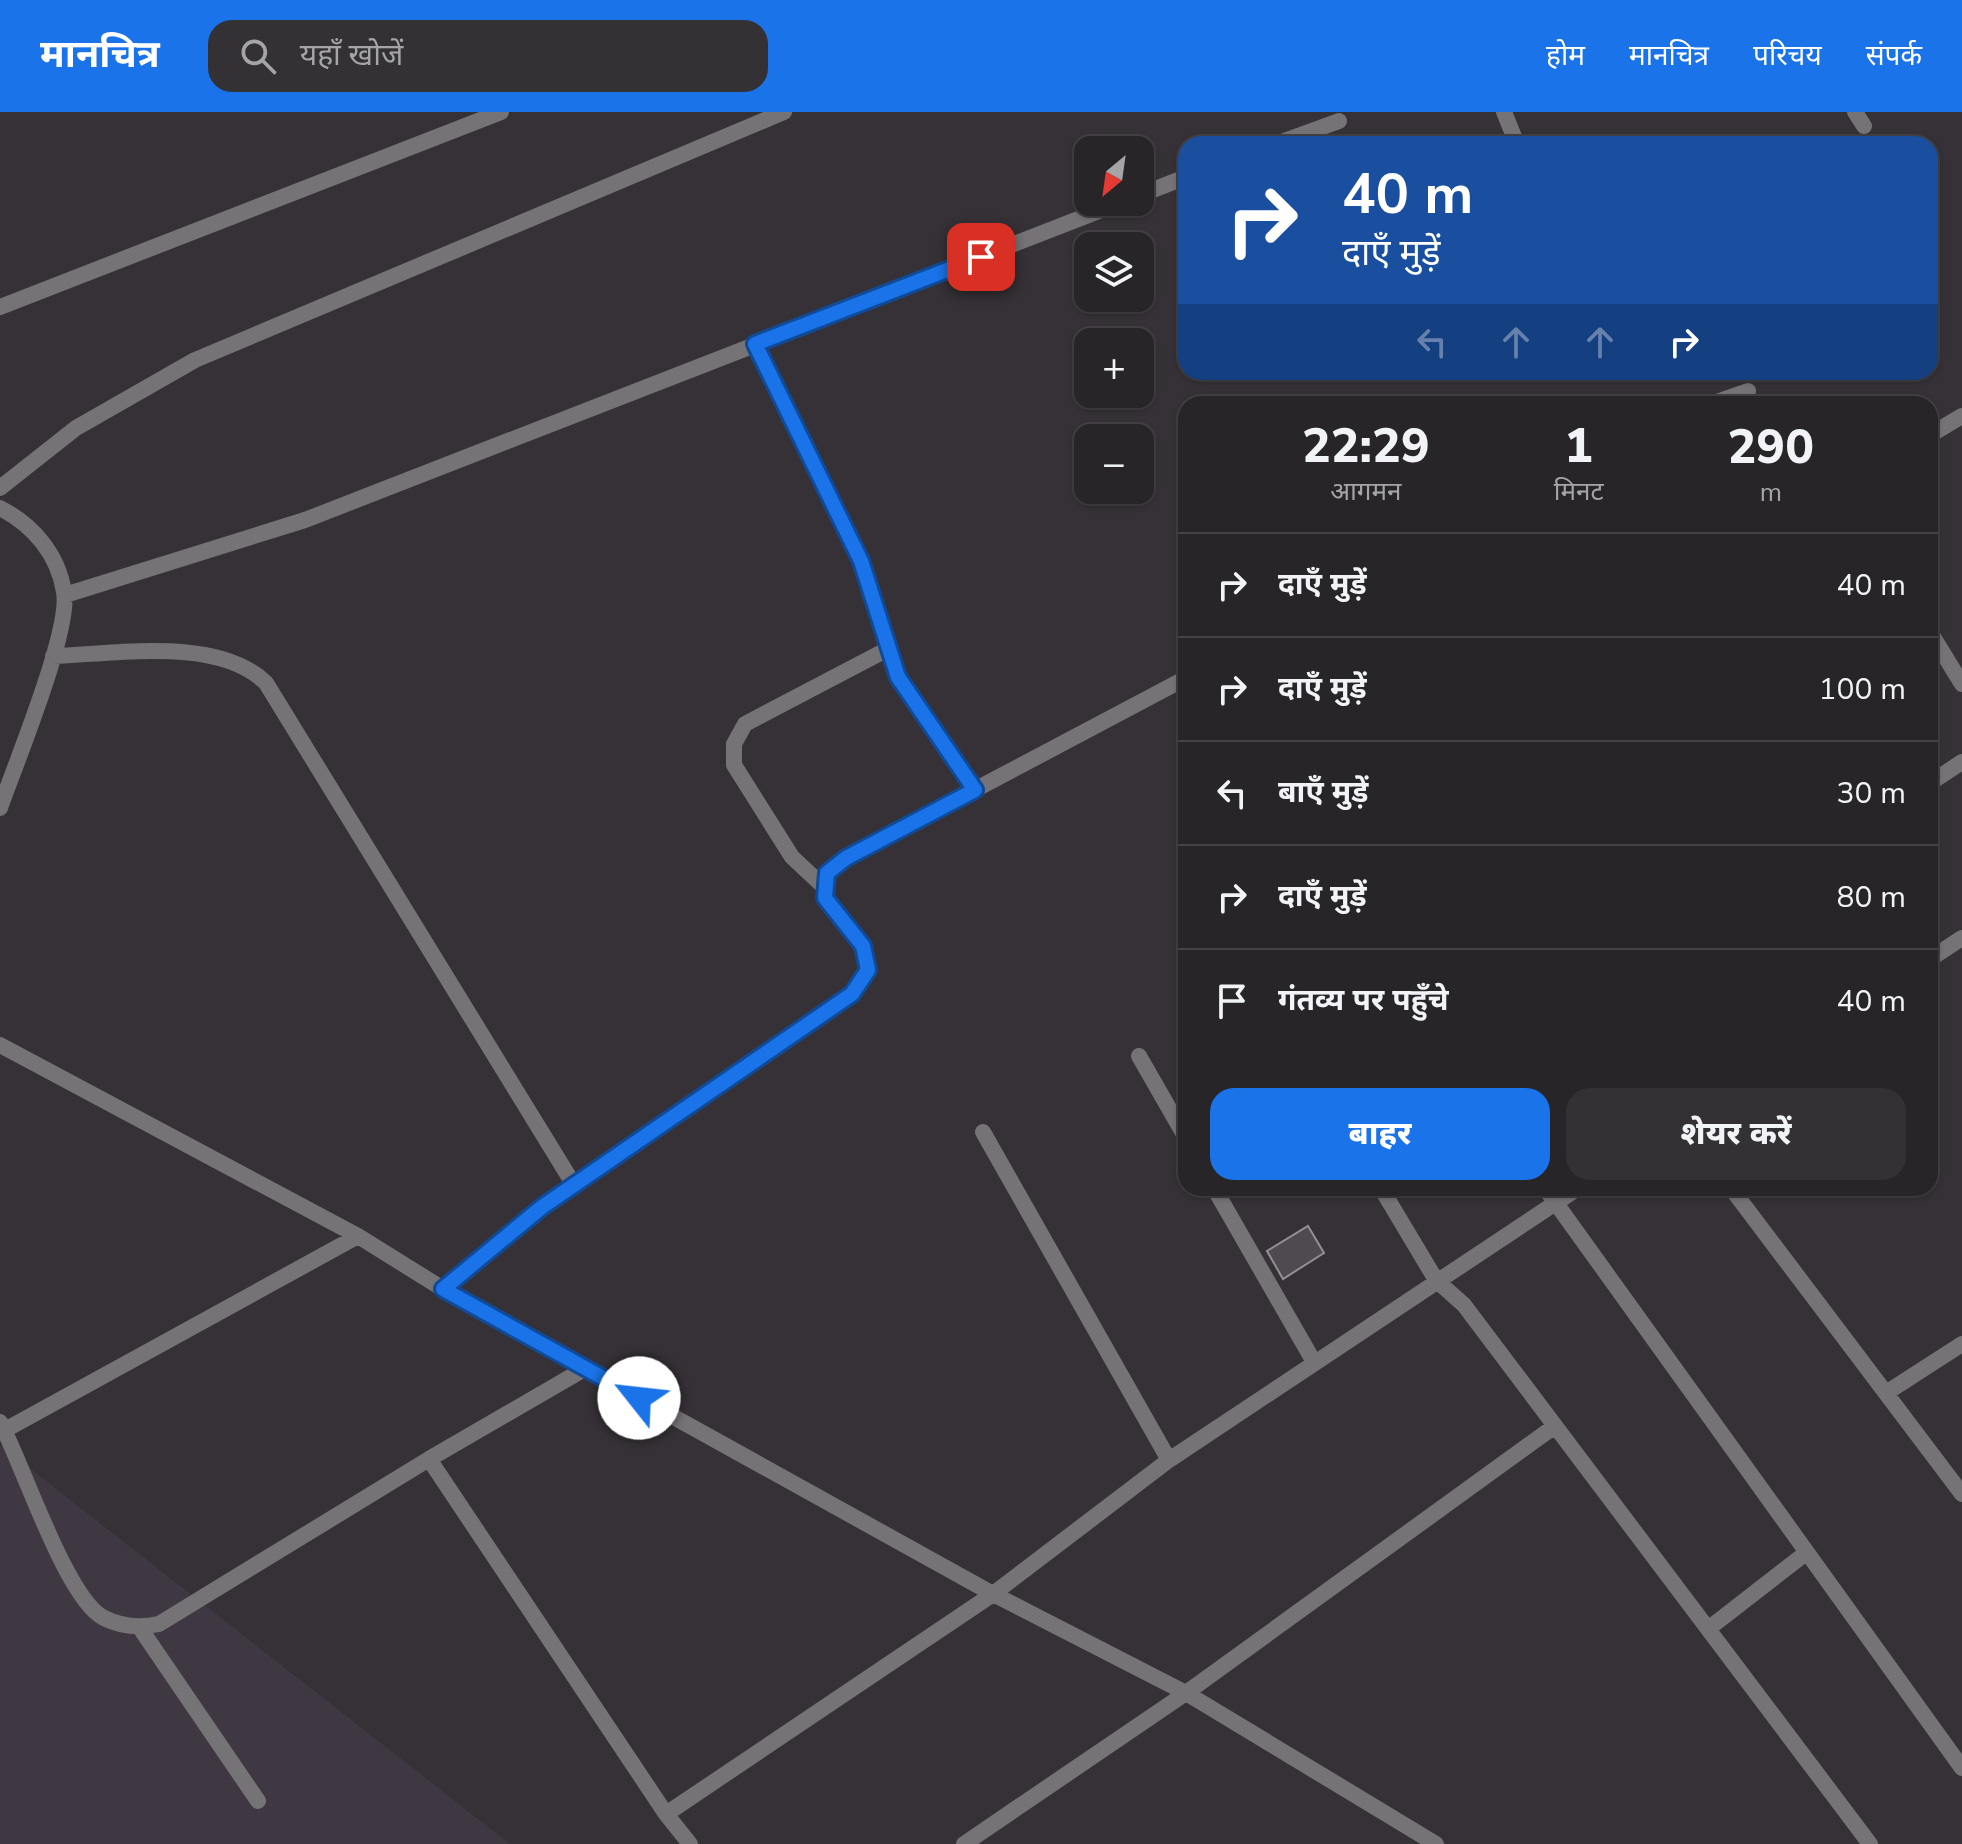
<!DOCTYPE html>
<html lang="hi">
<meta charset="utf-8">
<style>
:root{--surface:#282528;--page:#343134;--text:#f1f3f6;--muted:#a5a5a8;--line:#444245;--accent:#1a73e8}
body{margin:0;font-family:"Nunito Sans","Noto Sans Devanagari",sans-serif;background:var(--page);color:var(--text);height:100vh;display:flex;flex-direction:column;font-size:30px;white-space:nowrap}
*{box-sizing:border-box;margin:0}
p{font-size:26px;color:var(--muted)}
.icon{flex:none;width:44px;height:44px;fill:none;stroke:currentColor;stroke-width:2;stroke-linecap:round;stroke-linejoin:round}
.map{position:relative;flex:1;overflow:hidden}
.details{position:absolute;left:1178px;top:284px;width:760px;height:800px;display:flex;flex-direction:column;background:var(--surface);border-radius:24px;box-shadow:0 2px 6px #0004,0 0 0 2px var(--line)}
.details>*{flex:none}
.top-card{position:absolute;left:1178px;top:24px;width:760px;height:244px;border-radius:24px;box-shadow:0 2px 6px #0004,0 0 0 2px var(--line);background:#1a4fa0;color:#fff;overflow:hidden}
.needle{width:52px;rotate:209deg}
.tools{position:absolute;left:1074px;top:24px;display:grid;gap:16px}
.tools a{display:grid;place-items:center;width:80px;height:80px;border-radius:16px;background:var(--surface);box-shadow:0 2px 6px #0004,0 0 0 2px var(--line);font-size:40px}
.pin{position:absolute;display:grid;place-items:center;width:68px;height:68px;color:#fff;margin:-34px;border-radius:16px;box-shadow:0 4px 12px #0006}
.me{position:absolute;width:88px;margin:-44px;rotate:299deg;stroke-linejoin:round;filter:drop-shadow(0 0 6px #0008)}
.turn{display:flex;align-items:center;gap:28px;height:168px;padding:0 32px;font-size:36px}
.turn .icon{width:104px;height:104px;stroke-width:2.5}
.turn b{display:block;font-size:56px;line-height:68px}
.lanes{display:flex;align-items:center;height:76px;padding:0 32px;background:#0003;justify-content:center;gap:40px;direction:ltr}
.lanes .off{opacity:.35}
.eta{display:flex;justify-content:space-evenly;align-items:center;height:136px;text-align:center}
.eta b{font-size:48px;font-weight:800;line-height:56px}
.action{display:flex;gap:16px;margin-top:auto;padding:16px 32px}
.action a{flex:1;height:92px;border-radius:24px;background:var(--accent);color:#fff;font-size:32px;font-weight:800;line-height:92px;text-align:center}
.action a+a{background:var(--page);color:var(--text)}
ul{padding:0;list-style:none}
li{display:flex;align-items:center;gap:24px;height:104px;padding:0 32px;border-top:2px solid var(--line)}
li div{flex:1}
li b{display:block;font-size:30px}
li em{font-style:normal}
header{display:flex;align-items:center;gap:48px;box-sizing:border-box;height:112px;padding:0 40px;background:var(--accent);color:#fff}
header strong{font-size:38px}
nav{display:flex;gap:44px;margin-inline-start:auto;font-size:28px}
.search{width:560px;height:72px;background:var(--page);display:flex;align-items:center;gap:20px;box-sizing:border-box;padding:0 28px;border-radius:24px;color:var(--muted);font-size:30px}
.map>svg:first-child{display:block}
</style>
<header>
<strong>मानचित्र</strong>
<div class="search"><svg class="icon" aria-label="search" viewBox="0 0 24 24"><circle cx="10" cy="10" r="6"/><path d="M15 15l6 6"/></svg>यहाँ खोजें</div>
<nav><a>होम</a><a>मानचित्र</a><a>परिचय</a><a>संपर्क</a></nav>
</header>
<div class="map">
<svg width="1962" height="1732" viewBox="0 0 1962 1732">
<rect width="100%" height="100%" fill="#353136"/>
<!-- built -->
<path fill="#3f3842" d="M 0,1333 L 510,1732 L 0,1732 Z"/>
<!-- building -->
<path fill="#4e4a50" stroke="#938f95" stroke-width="2" d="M 1308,1114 L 1324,1141 L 1283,1167 L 1267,1139 Z"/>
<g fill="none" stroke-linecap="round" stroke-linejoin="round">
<!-- street -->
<path stroke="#757375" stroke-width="16" d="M 1504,0 L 1517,32
M 1855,0 L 1864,14
M 1276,32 L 1339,9
M 1140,83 L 1186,65
M 0,195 L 501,0
M 755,232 L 861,449 L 898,565 L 975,678
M 1711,292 L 1748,279
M 1930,323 L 1962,304
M 0,376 L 76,316 L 195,248 L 784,0
M 0,396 C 33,413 58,442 64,480 C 71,518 15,653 0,696
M 65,483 L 305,408 L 1122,90
M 1930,520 L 1962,572
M 53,544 C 116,542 218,524 266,571 L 574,1073
M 1930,671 L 1962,650
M 823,774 L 792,745 L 734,653 L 734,632 L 745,612 L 888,537
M 1930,847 L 1962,826
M 0,933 L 358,1124 L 443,1177 L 993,1482 L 1186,1581 L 1436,1732
M 1139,944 L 1186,1026
M 983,1020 L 1169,1348
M 1214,1076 L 1314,1250
M 1381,1076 L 1436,1168 L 1464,1193 L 1870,1732
M 1545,1076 L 1962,1656
M 1731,1076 L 1962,1382
M 443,1177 L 542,1095 L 852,882 L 868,858 L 863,834 L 825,786 L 827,761 L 846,746 L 1186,566
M 586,1256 L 429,1347 L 666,1702 L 690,1732
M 1886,1281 L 1962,1232
M 0,1310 C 23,1352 66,1487 104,1506 C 122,1515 141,1516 159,1512 L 429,1347
M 5,1318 L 358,1124
M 140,1516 L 258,1689
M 1708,1517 L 1806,1441
M 666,1702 L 993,1482 L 1169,1348 L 1578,1076
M 964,1732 L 1186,1581 L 1555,1314"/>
</g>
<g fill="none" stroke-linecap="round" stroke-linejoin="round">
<!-- route casing -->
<g stroke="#114b97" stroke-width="20">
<path id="route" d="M 639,1286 L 443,1177 L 542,1095 L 852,882 L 868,858 L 863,834 L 825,786 L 827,761 L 846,746 L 975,678 L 898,565 L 861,449 L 755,232 L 981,145"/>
</g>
<!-- route -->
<use href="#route" stroke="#1a73e8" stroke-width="14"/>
</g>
</svg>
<div class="tools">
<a><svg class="needle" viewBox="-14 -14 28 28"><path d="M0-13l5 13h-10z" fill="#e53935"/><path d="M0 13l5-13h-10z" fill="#a5a5a8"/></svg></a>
<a><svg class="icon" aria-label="layers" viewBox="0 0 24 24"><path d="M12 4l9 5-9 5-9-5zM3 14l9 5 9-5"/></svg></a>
<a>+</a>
<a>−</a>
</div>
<div class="pin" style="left:981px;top:145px;background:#d93025"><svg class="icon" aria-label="arrive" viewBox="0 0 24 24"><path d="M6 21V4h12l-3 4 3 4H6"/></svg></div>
<svg class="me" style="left:639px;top:1286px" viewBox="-20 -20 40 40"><circle r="19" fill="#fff"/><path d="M0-13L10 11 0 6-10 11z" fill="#1a73e8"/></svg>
<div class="top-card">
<div class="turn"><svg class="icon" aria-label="right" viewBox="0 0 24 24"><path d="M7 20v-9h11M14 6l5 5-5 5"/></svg><div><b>40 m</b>दाएँ मुड़ें</div></div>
<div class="lanes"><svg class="icon off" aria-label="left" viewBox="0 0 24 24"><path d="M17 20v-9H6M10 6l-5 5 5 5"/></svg><svg class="icon off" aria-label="ahead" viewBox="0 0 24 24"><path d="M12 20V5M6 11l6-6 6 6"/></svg><svg class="icon off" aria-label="ahead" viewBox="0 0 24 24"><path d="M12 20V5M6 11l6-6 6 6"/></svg><svg class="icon" aria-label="right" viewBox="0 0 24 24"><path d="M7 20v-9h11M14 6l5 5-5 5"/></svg></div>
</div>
<section class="details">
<div class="eta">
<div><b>22:29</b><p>आगमन</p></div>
<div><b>1</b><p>मिनट</p></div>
<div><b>290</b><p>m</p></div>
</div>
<ul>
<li><svg class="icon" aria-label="right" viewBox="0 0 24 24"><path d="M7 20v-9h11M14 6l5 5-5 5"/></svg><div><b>दाएँ मुड़ें</b></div><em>40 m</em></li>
<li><svg class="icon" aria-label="right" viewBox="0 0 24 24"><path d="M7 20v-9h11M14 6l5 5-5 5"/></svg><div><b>दाएँ मुड़ें</b></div><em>100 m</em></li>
<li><svg class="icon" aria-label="left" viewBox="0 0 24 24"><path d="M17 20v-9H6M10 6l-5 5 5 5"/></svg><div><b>बाएँ मुड़ें</b></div><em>30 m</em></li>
<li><svg class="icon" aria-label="right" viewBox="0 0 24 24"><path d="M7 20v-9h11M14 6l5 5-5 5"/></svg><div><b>दाएँ मुड़ें</b></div><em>80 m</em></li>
<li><svg class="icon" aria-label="arrive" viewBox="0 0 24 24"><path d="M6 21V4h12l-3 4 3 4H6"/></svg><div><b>गंतव्य पर पहुँचे</b></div><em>40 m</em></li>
</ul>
<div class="action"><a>बाहर</a><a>शेयर करें</a></div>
</section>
</div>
